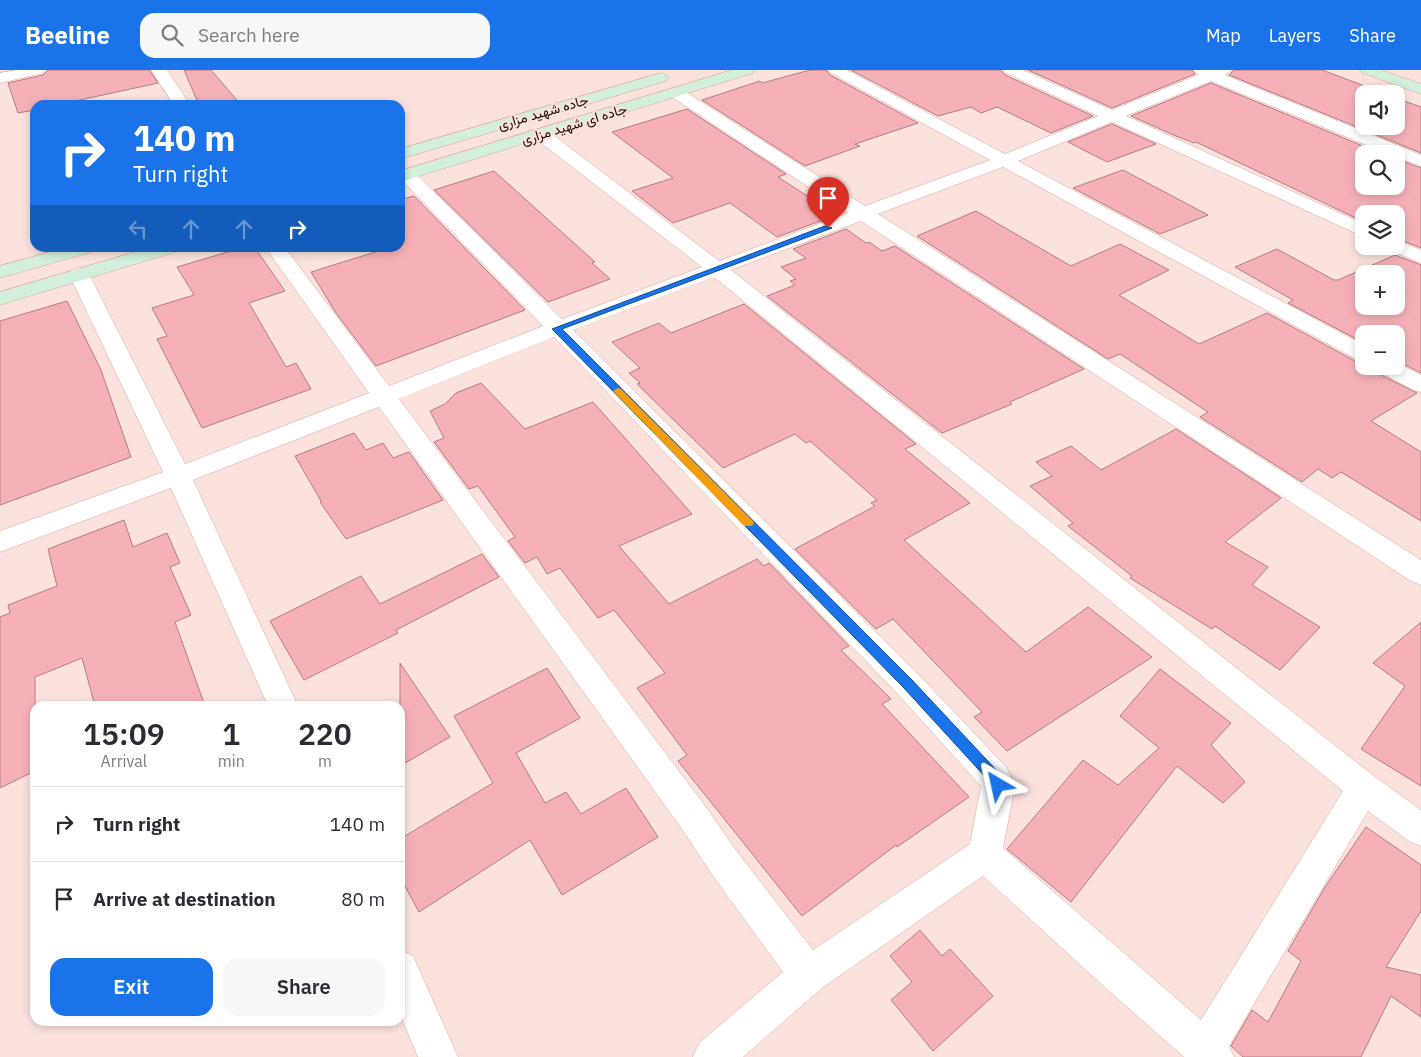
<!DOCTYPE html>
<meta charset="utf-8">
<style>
:root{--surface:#fff;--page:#f7f7f7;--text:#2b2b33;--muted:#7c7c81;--line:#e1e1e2;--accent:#1a73e8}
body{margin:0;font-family:"IBM Plex Sans",Vazirmatn,sans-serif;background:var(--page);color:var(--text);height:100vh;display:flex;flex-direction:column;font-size:19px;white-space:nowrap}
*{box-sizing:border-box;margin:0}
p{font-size:16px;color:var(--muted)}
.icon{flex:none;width:28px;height:28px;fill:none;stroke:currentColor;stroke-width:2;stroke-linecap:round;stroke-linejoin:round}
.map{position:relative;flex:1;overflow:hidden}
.drawer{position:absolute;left:30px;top:631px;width:375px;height:325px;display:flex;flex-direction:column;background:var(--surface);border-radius:15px;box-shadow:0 2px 8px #0003}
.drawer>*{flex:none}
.banner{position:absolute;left:30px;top:30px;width:375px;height:152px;border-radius:15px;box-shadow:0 2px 8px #0003;background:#1a73e8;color:#fff;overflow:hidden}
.buttons{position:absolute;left:1355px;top:15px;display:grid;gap:10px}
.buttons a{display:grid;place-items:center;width:50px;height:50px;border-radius:10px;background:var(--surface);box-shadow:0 2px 8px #0003;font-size:25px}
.pin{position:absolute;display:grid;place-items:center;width:42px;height:42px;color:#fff;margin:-51px -21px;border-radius:50% 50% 50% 0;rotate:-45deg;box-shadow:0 0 5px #0007}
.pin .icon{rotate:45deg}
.me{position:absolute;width:55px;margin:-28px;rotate:324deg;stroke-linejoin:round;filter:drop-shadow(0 0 4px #0008)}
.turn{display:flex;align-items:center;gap:18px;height:105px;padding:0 20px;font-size:22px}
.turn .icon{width:65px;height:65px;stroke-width:2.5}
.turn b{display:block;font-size:35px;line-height:42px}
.lanes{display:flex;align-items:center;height:48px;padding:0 20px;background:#0003;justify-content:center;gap:25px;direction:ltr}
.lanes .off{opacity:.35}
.eta{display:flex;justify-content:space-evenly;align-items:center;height:85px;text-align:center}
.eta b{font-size:30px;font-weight:600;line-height:35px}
.primary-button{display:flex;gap:10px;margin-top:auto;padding:10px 20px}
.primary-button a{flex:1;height:58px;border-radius:15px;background:var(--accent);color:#fff;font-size:20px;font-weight:600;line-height:58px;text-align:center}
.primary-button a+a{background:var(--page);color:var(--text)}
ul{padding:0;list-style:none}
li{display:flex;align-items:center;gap:15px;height:75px;padding:0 20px;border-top:1px solid var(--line)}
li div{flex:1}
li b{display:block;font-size:19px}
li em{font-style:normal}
header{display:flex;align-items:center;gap:30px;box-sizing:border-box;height:70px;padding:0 25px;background:var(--accent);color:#fff}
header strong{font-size:24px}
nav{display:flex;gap:28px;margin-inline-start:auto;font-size:18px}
.search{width:350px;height:45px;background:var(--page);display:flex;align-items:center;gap:12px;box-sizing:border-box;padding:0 18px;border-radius:15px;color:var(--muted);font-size:19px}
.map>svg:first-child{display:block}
</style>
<header>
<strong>Beeline</strong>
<div class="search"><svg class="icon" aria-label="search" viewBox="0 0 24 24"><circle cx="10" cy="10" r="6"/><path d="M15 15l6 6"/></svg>Search here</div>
<nav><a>Map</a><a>Layers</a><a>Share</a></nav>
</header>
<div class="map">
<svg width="1421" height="987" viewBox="0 0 1421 987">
<rect width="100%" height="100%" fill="#fbe2dd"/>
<!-- building -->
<path fill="#f6b1b8" stroke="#b47c82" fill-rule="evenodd" d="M 48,0 L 149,0 L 158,13 L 57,35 L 35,35 L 35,40 L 18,43 L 8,13 L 43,5 Z
M 184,0 L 211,0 L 241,35 L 199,35 Z
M 810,0 L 826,0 L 830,5 L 918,53 L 855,74 L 860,76 L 805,96 L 702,30 L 760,11 L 762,13 Z
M 851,0 L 1001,0 L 1005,5 L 1093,46 L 1051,63 L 997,37 L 981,43 L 971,37 L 938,46 Z
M 1028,0 L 1192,0 L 1195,4 L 1112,38 Z
M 1234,0 L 1322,0 L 1386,24 L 1364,24 L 1364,56 L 1396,56 L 1396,28 L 1421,37 L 1421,83 L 1229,5 Z
M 1211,13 L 1382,84 L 1364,84 L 1364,116 L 1396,116 L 1396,89 L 1421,98 L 1421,178 L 1396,168 L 1396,144 L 1364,144 L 1364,152 L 1196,72 L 1194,73 L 1176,66 L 1131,46 Z
M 687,39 L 786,104 L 778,107 L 812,129 L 808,131 L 831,147 L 777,167 L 730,133 L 673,153 L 632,121 L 673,108 L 612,62 Z
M 1112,54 L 1156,74 L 1107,92 L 1068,72 Z
M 1123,100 L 1208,145 L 1160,164 L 1073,118 Z
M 494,101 L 595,192 L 592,193 L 610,209 L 548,232 L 434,120 Z
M 414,126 L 525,240 L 376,296 L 336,243 L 311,202 L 388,178 L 400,178 L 400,130 Z
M 976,141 L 1071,196 L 1120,174 L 1169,200 L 1119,225 L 1199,274 L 1267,243 L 1355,291 L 1364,293 L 1364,296 L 1373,296 L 1377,303 L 1417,323 L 1371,351 L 1421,382 L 1421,451 L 1341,402 L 1332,408 L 1318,399 L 1302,412 L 1200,347 L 1208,342 L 1120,284 L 1108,289 L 917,166 Z
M 846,159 L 866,173 L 869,172 L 882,181 L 895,176 L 1084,299 L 1010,332 L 1012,334 L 942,363 L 767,226 L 795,215 L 790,211 L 796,209 L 781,197 L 806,188 L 793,179 Z
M 241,178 L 255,178 L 285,221 L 249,233 L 286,297 L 296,293 L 311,319 L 202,358 L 157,269 L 167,266 L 152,238 L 194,225 L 177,197 Z
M 1277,179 L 1334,210 L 1338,210 L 1395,185 L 1421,195 L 1421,303 L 1396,290 L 1396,264 L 1364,264 L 1364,273 L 1288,233 L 1293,230 L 1235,197 ZM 1364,204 L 1396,204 L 1396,236 L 1364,236 Z
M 67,231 L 101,300 L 131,387 L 0,435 L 0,251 Z
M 744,234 L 916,374 L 905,379 L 970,433 L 904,470 L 1026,582 L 1088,537 L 1152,587 L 1007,681 L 974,647 L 982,642 L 893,549 L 876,559 L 795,479 L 875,436 L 871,433 L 877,430 L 810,371 L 806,373 L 795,364 L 723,398 L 637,314 L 640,313 L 629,303 L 640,298 L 612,272 L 659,253 L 671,263 Z
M 481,313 L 525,359 L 593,332 L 692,444 L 619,476 L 669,534 L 757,489 L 764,496 L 769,493 L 849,576 L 841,580 L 891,629 L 882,634 L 969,727 L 897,777 L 896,775 L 802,846 L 678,691 L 687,685 L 637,618 L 665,603 L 614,540 L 598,548 L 560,498 L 547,504 L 537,487 L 525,493 L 508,471 L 515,467 L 478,416 L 469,419 L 434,372 L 444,368 L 430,341 L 445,334 L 456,323 Z
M 1176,359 L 1281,428 L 1225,472 L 1268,497 L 1252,515 L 1320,557 L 1280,600 L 1215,556 L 1212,559 L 1130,508 L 1132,506 L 1068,456 L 1073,453 L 1030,416 L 1052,406 L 1036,392 L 1071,376 L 1101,400 Z
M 354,363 L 366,380 L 383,373 L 393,388 L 409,382 L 443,430 L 346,469 L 320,432 L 321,431 L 295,386 Z
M 124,450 L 133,477 L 167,463 L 180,493 L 170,497 L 191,545 L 175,552 L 205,636 L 95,636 L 82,588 L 35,607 L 35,701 L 0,718 L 0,547 L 10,543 L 8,535 L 57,516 L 48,479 Z
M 482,484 L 499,507 L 396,560 L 398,563 L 304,610 L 270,551 L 361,506 L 380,534 Z
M 1421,552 L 1421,716 L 1361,679 L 1405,616 L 1373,593 Z
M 400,593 L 450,667 L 400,696 Z
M 547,598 L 580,648 L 516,683 L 545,733 L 566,722 L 581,744 L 626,718 L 658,767 L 562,825 L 530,770 L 419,842 L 400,807 L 400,769 L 493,713 L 454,646 Z
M 1160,599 L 1231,653 L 1211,675 L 1245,712 L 1223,733 L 1177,696 L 1071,832 L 1007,779 L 1083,690 L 1118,715 L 1159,678 L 1120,646 Z
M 1366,757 L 1421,795 L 1421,841 L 1386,897 L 1421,905 L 1421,947 L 1391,926 L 1361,987 L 1243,987 L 1231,976 L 1252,940 L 1268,952 L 1301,891 L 1288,881 L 1325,817 Z
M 920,860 L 942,886 L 950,879 L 993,926 L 933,981 L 891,930 L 912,912 L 890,886 Z"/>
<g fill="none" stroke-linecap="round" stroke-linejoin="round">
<!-- minor casing -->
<g stroke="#dda397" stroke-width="1">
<path id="minor" d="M 151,0 L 167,0 L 190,35 L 174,35 Z
M 828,0 L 847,0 L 1005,84 L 1098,46 L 1006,3 L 1003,0 L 1023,0 L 1112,40 L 1198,5 L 1194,0 L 1232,0 L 1225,5 L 1421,85 L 1421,96 L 1396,87 L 1396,84 L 1388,84 L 1211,11 L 1126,46 L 1364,154 L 1364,167 L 1112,52 L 1018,91 L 1364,275 L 1364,291 L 1356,289 L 1003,97 L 878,144 L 1421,490 L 1421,515 L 1411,511 L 861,151 L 731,200 L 1375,707 L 1421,740 L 1421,776 L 1409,771 L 1368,741 L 1229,976 L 1234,987 L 1184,987 L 1108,920 L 983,806 L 822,918 L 743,987 L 693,987 L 699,973 L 783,902 L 711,803 L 682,759 L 379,337 L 193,410 L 298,636 L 268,636 L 171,418 L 0,482 L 0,461 L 163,402 L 69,204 L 72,200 L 79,198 L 86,200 L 89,204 L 185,394 L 369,323 L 266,178 L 285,178 L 389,316 L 543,256 L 401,109 L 401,101 L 407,100 L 413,101 L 562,249 L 702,197 L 536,69 L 534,65 L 536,61 L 548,61 L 719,191 L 848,143 L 669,25 L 667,22 L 669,19 L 681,19 L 865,136 L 990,90 L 831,3 ZM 714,207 L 1343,721 L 1201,950 L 1003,778 L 1015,715 L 1006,697 L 918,604 L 573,260 ZM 554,267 L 896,622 L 981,716 L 970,774 L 813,880 L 735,779 L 706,737 L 399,329 Z
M 1396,170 L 1421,180 L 1421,193 L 1389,180 L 1386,176 L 1396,176 Z
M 1396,292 L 1421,305 L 1421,322 L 1413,320 L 1378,301 L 1375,296 L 1396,296 Z
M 400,880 L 413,886 L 458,987 L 418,987 L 400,944 Z"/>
</g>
<!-- tertiary casing -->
<g stroke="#dda397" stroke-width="1">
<path id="tertiary" d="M 16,0 L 46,0 L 43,3 L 0,13 L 0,3 Z"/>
</g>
<!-- secondary casing -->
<g stroke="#dda397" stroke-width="1">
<path id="secondary" d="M 732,0 L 756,0 L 753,3 L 400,112 L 400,101 Z
M 1360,0 L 1382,0 L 1421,14 L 1421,24 L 1363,3 Z
M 661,3 L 666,5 L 669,8 L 666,11 L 400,89 L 400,79 Z
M 64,178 L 94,178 L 91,182 L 0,208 L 0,196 Z
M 149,178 L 178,178 L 175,182 L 0,235 L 0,222 Z"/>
</g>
<!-- minor -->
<use href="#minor" fill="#fff" fill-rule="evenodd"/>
<!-- tertiary -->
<use href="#tertiary" fill="#fff" fill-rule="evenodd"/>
<!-- secondary -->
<use href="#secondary" fill="#d2efdb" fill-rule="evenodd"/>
</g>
<!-- route -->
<path fill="#1a73e8" stroke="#114b97" d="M 825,156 L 832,158 L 562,259 L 912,610 L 999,703 L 1005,715 L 1003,720 L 998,722 L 993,720 L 989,711 L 903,617 L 552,259 Z"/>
<!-- slow -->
<path fill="#f59e0b" d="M 618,318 L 621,319 L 752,450 L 754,453 L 752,456 L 744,456 L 615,323 L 613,321 Z"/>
<g text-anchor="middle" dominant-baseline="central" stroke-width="4" stroke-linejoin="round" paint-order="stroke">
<!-- far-street labels -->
<g font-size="14" fill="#210d09" stroke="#fbe2dd">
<text transform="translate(543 42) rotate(-16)">جاده شهید مزاری</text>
<text transform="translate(574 54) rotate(-17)">جاده ای شهید مزاری</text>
</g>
</g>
</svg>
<div class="buttons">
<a><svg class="icon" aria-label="sound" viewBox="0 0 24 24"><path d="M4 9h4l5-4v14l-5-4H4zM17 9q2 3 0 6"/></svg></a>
<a><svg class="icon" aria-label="search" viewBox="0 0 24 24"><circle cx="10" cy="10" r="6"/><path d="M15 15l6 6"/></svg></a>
<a><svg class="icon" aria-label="layers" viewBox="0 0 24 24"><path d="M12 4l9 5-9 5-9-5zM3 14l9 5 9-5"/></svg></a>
<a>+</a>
<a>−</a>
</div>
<div class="pin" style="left:828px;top:158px;background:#d93025"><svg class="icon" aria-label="arrive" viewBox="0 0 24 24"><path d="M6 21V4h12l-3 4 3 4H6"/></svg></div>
<svg class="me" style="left:998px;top:715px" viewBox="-20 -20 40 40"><path d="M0-17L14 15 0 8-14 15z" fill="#1a73e8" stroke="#fff" stroke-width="4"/></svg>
<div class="banner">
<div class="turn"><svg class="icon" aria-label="right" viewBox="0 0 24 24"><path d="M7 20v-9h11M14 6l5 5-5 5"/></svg><div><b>140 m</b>Turn right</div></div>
<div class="lanes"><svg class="icon off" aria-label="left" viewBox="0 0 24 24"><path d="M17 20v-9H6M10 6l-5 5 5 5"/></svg><svg class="icon off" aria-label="ahead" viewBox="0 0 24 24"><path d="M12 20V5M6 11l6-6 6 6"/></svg><svg class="icon off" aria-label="ahead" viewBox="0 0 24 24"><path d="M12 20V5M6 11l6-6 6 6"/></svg><svg class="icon" aria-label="right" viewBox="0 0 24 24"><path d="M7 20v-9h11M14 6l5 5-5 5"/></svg></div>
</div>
<section class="drawer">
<div class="eta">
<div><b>15:09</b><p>Arrival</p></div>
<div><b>1</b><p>min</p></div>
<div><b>220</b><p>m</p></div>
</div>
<ul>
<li><svg class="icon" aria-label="right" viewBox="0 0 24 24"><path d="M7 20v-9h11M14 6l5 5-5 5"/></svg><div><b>Turn right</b></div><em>140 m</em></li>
<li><svg class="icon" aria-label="arrive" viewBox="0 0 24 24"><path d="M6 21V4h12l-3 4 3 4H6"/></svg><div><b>Arrive at destination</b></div><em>80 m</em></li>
</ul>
<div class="primary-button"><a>Exit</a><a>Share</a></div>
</section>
</div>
